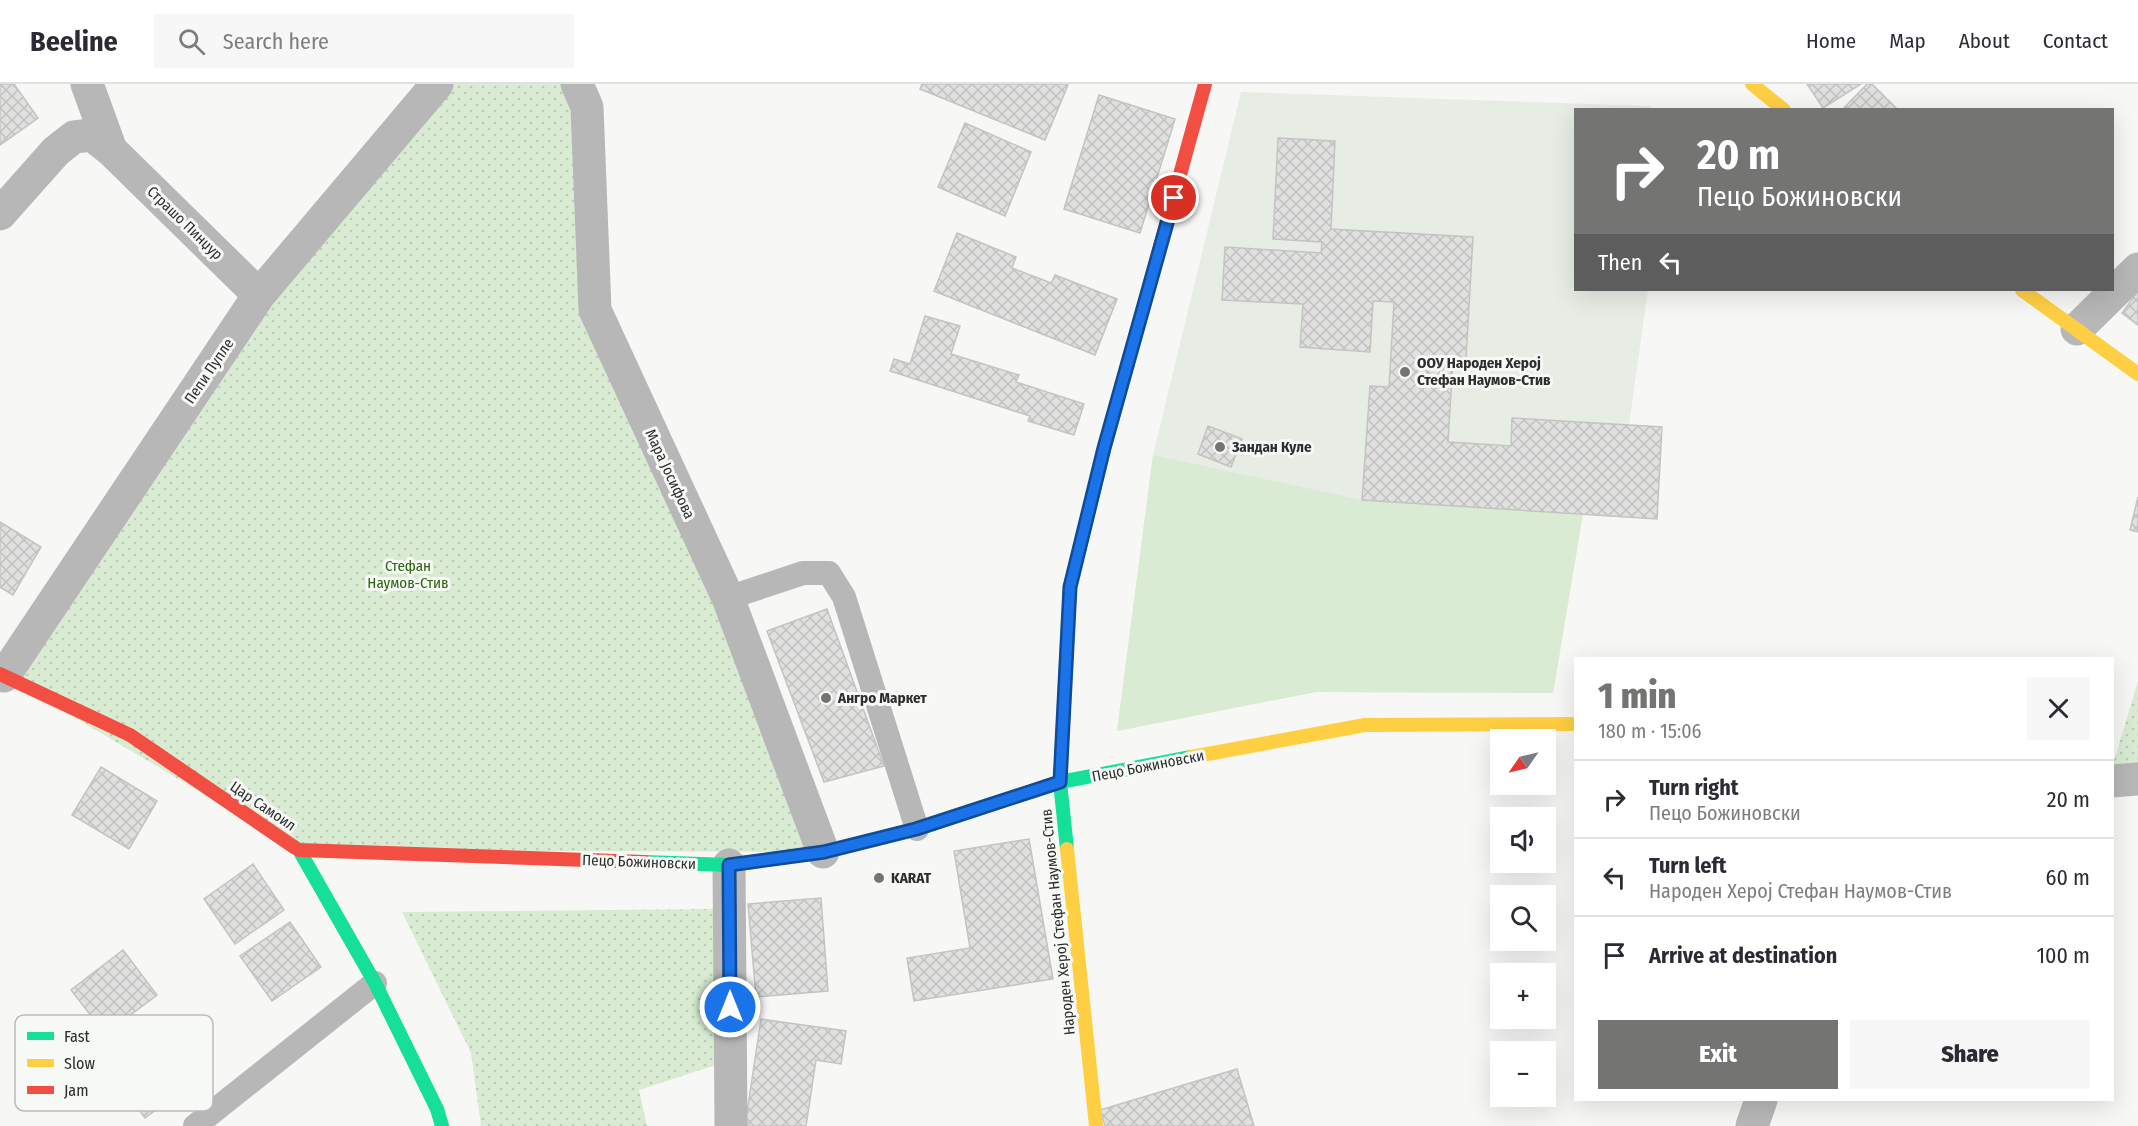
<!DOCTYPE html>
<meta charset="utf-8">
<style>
:root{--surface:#fff;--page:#f7f7f7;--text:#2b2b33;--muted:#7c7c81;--line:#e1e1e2;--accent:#747573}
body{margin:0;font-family:"Fira Sans Condensed",sans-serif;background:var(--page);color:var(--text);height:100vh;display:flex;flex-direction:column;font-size:22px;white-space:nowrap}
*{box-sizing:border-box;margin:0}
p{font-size:20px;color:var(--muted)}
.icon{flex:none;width:33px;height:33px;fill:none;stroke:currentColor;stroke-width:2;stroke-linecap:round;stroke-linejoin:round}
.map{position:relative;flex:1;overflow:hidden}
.panel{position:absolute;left:1574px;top:573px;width:540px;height:444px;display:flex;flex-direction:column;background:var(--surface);border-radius:0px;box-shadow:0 6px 24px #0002}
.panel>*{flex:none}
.hud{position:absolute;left:1574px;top:24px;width:540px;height:183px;border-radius:0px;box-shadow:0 6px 24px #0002;background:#747573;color:#fff;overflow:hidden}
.needle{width:39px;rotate:236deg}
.fabs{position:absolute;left:1490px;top:645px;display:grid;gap:12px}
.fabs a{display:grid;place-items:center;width:66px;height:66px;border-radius:0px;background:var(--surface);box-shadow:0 6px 24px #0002;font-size:30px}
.pin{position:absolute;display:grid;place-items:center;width:51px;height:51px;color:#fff;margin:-26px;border:3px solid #fff;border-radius:50%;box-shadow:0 2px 6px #0007}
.me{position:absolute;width:66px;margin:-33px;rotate:0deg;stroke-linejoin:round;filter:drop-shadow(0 0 4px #0008)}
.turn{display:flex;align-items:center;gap:21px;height:126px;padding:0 24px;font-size:27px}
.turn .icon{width:78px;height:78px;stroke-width:2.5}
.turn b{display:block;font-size:42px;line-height:51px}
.then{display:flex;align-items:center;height:57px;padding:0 24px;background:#0003;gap:12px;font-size:22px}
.round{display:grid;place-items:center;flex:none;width:63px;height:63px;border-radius:0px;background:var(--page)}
.headline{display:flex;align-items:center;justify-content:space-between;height:102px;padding:0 24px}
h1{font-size:36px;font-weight:800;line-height:45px;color:var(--accent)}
.button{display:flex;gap:12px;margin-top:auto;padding:12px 24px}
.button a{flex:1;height:69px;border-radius:0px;background:var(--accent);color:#fff;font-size:24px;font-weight:800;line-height:69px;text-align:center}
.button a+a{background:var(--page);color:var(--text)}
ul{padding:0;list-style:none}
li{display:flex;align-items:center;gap:18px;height:78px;padding:0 24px;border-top:2px solid var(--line)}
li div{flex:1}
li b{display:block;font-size:22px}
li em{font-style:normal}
header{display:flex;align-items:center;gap:36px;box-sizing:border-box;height:84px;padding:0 30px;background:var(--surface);border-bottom:2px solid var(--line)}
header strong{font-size:28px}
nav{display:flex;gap:33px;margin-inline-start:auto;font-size:21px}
.search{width:420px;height:54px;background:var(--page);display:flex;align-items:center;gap:15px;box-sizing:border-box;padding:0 21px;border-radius:0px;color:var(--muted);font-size:22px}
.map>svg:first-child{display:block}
</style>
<header>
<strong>Beeline</strong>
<div class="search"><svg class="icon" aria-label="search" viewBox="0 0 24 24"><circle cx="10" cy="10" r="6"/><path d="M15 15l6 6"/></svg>Search here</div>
<nav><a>Home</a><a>Map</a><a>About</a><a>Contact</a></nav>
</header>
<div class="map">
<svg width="2138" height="1042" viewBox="0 0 2138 1042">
<defs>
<pattern id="park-dots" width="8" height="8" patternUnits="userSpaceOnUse" patternTransform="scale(1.5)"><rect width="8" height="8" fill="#d9ecd3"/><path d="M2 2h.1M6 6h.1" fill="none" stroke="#bbcbb5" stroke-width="1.8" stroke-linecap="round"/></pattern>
<pattern id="building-cross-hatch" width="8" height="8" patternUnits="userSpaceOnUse" patternTransform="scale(1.5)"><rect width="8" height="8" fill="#e0e1df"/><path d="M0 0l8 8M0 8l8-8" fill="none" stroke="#c0c1c0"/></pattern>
</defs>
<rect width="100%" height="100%" fill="#f7f8f6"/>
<!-- built -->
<path fill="#e7ece5" d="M 1241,8 L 1651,22 L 1651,25 L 1575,26 L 1575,206 L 1648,206 L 1629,341 L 1583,430 L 1553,609 L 1316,608 L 1117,647 L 1153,371 Z"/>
<!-- park -->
<path fill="url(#park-dots)" d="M 437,0 L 577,0 L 595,226 L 823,768 L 299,766 L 4,592 L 259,211 Z
M 2138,597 L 2138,683 L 2112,683 Z
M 713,825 L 716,981 L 639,1006 L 647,1042 L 481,1042 L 471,969 L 402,828 Z"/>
<!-- pitch -->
<path fill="#d9ecd3" d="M 1153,371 L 1362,416 L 1583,430 L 1553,609 L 1316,608 L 1117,647 Z"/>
<!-- building -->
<path fill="url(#building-cross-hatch)" stroke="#c3c4c2" stroke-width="1.5" d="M 0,0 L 14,0 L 38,34 L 0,61 Z
M 922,0 L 1067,0 L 1068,1 L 1045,56 L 920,5 Z
M 1807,0 L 1861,0 L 1823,24 Z
M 1867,0 L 1872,0 L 1898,26 L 1842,26 Z
M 1099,11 L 1175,35 L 1140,149 L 1064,125 Z
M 965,39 L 1031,68 L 1005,132 L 938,103 Z
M 1278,54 L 1335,57 L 1331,145 L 1473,153 L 1466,275 L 1453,275 L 1448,358 L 1511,362 L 1512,334 L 1662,343 L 1657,435 L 1362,416 L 1370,302 L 1389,303 L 1394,218 L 1373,217 L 1370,268 L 1300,263 L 1303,220 L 1222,216 L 1225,163 L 1321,169 L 1322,158 L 1273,155 Z
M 957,149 L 1016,173 L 1012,184 L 1051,199 L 1055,191 L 1117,215 L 1095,271 L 934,207 Z
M 2138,207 L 2138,241 L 2122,229 Z
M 925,232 L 960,242 L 951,270 L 1019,291 L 1016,298 L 1084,320 L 1074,351 L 1028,337 L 1030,332 L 890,287 L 894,275 L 910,280 Z
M 1208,342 L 1242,355 L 1231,383 L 1198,370 Z
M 2138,413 L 2138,448 L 2130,446 Z
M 0,438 L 41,463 L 13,511 L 0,503 Z
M 827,525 L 884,682 L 824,698 L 767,547 Z
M 101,683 L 157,717 L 129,765 L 72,731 Z
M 1029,755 L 1053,895 L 914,917 L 907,874 L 970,864 L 954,767 Z
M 253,780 L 284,826 L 235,860 L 204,815 Z
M 821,814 L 828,907 L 756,913 L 748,820 Z
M 290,838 L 321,883 L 272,917 L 240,872 Z
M 123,866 L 157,911 L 105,950 L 71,906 Z
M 761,935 L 846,947 L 841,980 L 816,976 L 806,1042 L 745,1042 Z
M 160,954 L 193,998 L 145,1034 L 112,990 Z
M 1237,985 L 1254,1042 L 1105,1042 L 1100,1026 Z"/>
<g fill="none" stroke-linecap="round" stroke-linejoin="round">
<!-- lane -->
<path stroke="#b6b7b6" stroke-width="24" d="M 728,514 L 803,489 L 829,489 L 844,513 L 917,745
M 195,1042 L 375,899"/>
<!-- street -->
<path stroke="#b6b7b6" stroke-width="33" d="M 87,0 L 111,66 L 259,211
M 577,0 L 587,23 L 595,226 L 728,514 L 823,768
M 0,130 L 56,67 L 74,53 L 92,51 L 111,66
M 2077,245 L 2138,185
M 4,592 L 259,211 L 437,0
M 2112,697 L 2138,695
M 729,781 L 731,1042
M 1752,1042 L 1761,1016"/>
<!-- fast -->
<path stroke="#16e098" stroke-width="14" d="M 294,763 L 299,766 L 375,899 L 437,1025 L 442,1042
M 1067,765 L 1060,698 L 1070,503 L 1104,365 L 1149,203
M 645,778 L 729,781 L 823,768 L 917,745 L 1060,698 L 1191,673"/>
<!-- slow -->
<path stroke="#ffcf43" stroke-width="14" d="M 1752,0 L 1784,26
M 2022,206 L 2138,290
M 1191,673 L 1365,641 L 1575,640
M 1067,765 L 1096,1042"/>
<!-- jam -->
<path stroke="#f24e42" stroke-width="14" d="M 1149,203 L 1205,0
M 0,590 L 130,651 L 294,763
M 299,766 L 645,778"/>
</g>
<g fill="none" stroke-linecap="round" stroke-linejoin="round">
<!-- route casing -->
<g stroke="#114b97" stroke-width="15">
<path id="route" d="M 730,923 L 729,781 L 824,768 L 916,745 L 1060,698 L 1070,503 L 1104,364 L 1174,114"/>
</g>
<!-- route -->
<use href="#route" stroke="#1a73e8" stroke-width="10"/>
</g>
<!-- markers -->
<g fill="#747573" stroke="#f6f9f5" stroke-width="2">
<circle cx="1405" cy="288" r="6"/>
<circle cx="1220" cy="363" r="6"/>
<circle cx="826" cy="614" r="6"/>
<circle cx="879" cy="794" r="6"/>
</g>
<g text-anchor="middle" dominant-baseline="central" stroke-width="6" stroke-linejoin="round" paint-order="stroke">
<!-- street labels -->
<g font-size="15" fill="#2d2e2d" stroke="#f6f9f5">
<text transform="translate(185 139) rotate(44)">Страшо Пинџур</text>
<text transform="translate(209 287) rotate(-56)">Пепи Пупле</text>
<text transform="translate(670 390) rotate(65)">Мара Јосифова</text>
<text transform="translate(1148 682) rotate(-11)">Пецо Божиновски</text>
<text transform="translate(263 722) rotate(34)">Цар Самоил</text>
<text transform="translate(639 778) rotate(2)">Пецо Божиновски</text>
<text transform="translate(1058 838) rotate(-96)">Народен Херој Стефан Наумов-Стив</text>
</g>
<!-- poi labels -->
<g font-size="15" font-weight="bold" fill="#2d2e2d" stroke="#f6f9f5" text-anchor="start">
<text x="1417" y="279">ООУ Народен Херој<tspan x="1417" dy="17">Стефан Наумов-Стив</tspan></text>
<text x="1232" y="363">Зандан Куле</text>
<text x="838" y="614">Ангро Маркет</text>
<text x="891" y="794">KARAT</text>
</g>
<!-- park labels -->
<g font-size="15" fill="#2b640d" stroke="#f6f9f5">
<text x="408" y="482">Стефан<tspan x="408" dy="17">Наумов-Стив</tspan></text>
</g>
</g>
<!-- legend -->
<rect x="15" y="931" width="198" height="96" rx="9" fill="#f6f9f5" stroke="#babcb9" stroke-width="1.5"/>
<rect x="27" y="948" width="27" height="8" fill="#16e098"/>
<rect x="27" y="975" width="27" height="8" fill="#ffcf43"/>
<rect x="27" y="1002" width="27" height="8" fill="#f24e42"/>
<g font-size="16" fill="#2d2e2d">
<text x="64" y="958">Fast</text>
<text x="64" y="985">Slow</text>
<text x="64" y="1012">Jam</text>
</g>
</svg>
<div class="fabs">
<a><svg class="needle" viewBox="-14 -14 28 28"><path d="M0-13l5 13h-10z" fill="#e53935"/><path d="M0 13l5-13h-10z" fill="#7c7c81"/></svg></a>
<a><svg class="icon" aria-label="sound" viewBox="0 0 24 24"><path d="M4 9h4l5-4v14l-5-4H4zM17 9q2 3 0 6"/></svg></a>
<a><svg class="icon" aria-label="search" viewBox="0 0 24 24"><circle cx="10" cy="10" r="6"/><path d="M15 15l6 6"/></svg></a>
<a>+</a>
<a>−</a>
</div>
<div class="pin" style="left:1174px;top:114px;background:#d93025"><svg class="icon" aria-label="arrive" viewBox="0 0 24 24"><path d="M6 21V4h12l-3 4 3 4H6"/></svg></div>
<svg class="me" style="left:730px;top:923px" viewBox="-20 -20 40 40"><circle r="17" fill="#1a73e8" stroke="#fff" stroke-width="3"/><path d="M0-11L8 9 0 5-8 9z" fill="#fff"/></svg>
<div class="hud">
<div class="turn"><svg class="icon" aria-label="right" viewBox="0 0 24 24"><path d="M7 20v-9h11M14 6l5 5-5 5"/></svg><div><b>20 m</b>Пецо Божиновски</div></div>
<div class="then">Then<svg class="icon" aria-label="left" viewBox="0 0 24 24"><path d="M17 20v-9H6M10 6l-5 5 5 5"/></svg></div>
</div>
<section class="panel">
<div class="headline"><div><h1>1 min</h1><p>180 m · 15:06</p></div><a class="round"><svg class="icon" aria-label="close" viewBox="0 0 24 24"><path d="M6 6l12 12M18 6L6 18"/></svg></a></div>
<ul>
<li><svg class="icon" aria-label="right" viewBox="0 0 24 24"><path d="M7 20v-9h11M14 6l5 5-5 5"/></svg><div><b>Turn right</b><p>Пецо Божиновски</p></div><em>20 m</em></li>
<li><svg class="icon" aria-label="left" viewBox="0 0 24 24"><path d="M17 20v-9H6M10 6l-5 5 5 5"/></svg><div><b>Turn left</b><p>Народен Херој Стефан Наумов-Стив</p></div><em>60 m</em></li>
<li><svg class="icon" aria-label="arrive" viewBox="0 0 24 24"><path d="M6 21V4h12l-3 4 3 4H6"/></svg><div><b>Arrive at destination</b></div><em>100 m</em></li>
</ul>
<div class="button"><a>Exit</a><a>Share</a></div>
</section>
</div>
